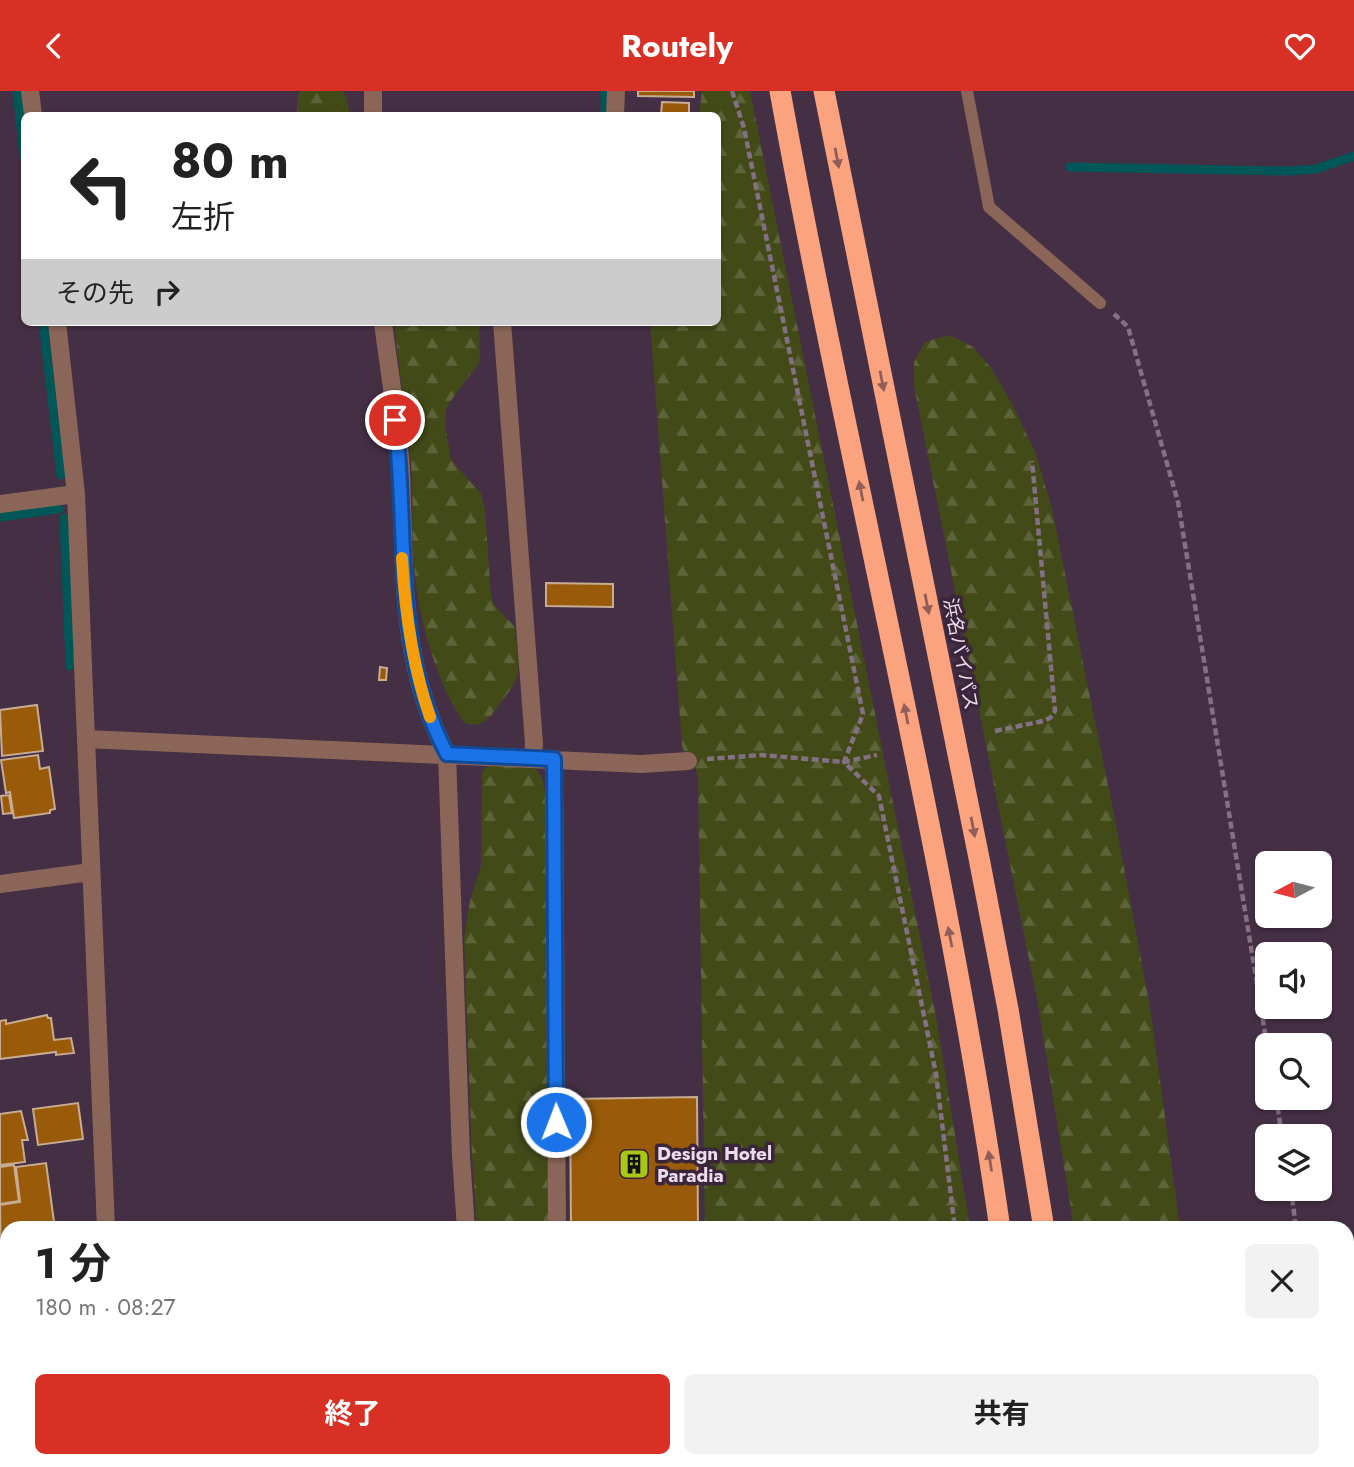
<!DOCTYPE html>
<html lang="ja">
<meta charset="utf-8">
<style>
:root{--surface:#fff;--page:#f2f2f2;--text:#222;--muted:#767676;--accent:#d93025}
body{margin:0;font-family:Jost,"Noto Sans JP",sans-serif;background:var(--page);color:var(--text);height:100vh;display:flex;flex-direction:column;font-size:26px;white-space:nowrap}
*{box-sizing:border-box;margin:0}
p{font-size:23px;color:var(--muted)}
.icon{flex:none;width:38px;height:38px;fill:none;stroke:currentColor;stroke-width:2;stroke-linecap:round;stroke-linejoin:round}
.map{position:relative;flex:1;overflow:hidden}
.side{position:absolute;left:0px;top:1130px;width:1354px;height:247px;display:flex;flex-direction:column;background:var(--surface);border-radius:21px 21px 0 0;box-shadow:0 2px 5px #0004}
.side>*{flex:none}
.top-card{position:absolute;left:21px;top:21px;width:700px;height:214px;border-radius:10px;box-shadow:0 2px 5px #0004;background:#fff;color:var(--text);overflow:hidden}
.needle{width:46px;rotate:263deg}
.fabs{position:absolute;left:1255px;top:760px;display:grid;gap:14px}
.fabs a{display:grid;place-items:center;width:77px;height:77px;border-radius:10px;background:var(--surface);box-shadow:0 2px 5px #0004;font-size:35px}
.pin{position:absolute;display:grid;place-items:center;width:60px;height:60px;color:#fff;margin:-30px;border:4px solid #fff;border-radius:50%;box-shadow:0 2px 7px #0007}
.me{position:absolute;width:77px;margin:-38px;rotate:359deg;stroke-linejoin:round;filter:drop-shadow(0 0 5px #0008)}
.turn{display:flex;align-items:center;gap:24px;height:147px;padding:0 35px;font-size:32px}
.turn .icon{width:91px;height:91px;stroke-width:2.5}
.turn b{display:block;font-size:49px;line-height:60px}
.then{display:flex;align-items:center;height:66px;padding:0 35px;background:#0003;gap:14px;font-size:26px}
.round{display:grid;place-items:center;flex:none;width:74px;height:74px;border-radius:10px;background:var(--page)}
.headline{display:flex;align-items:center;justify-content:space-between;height:119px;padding:0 35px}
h1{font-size:42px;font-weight:700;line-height:52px}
.action{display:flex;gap:14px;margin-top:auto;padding:14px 35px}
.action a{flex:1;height:80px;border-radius:10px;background:var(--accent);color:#fff;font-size:28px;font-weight:700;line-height:80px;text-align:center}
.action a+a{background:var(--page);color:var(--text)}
header{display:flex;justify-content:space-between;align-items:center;height:91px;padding:0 35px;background:var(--accent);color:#fff;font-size:32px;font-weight:700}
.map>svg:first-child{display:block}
</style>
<header><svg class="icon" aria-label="back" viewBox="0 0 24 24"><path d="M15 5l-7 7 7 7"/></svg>Routely<svg class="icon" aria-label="heart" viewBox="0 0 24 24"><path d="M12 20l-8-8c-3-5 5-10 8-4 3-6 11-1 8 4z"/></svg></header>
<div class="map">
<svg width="1354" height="1376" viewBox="0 0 1354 1376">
<defs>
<pattern id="forest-firs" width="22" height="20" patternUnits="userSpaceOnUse" patternTransform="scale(1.75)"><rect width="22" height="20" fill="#424b18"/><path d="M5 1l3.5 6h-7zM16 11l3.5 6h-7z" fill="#5d643a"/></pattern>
</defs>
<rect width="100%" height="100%" fill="#452f45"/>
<!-- forest -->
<path fill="url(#forest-firs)" d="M 300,0 L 342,0 L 346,5 L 350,24 L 297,24 L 297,7 Z
M 702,0 L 750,0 L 937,931 L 970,1137 L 705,1137 L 698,686 C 696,673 685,666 682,654 L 650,231 L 718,231 L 718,24 L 699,24 Z
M 394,231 L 479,231 L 480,271 L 452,308 L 446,319 L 445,333 L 451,369 L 481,403 L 485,419 L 491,504 L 494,514 L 515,536 L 519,569 L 518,584 L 513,595 L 490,626 L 478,634 L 464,632 C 433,584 417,522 413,465 C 411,435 414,404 411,374 C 406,326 399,279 394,231 Z
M 949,244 L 973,256 L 991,277 L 1012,313 L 1036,363 L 1052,418 L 1117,739 L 1151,922 L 1180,1137 L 1074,1137 L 1038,913 L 914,295 L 914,271 L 925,251 Z
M 489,674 L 534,676 L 542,686 L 545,700 L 548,1137 L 477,1138 L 472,1065 L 464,847 L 470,810 L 481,774 L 482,680 Z
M 692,1370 L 1001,1370 L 1001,1376 L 692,1376 Z
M 1104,1370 L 1202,1370 L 1203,1376 L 1105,1376 Z"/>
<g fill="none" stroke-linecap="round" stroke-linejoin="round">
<!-- stream -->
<path stroke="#015758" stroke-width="9" d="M 17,0 L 24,65
M 605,24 L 605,0
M 1070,76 L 1289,80 L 1316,78 L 1354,65
M 43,231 L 61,384
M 0,426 L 59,418
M 64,427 L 70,575
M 102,1370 L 102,1376"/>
</g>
<!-- building -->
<path fill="#995b09" stroke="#c7ac92" stroke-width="2" d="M 638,0 L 694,0 L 694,6 L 638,5 Z
M 662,11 L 689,12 L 689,24 L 661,24 Z
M 546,492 L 613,493 L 613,516 L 546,515 Z
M 380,576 L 387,577 L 386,589 L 379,589 Z
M 37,614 L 43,660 L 2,665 L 0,619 Z
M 38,664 L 40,678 L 49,676 L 55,718 L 50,719 L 50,722 L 14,727 L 10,701 L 6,702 L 1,669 Z
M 9,704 L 12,722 L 3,723 L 1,705 Z
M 47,924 L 48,927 L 51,927 L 54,949 L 71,947 L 74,962 L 56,964 L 56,961 L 0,968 L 0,930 L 6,929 L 6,933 Z
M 697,1006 L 698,1138 L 571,1138 L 570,1008 Z
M 78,1012 L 83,1048 L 38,1054 L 33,1018 Z
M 21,1020 L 28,1049 L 22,1049 L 25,1071 L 0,1074 L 0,1023 Z
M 46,1072 L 55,1138 L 7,1138 L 7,1183 L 1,1184 L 0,1114 L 20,1111 L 16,1076 Z
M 14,1074 L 19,1110 L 0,1113 L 0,1076 Z
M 7,1240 L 7,1257 L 0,1257 L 0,1241 Z
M 7,1263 L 7,1279 L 0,1280 L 0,1264 Z
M 0,1286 L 7,1286 L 7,1302 L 0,1303 Z
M 7,1308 L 7,1324 L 0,1325 L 0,1309 Z
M 7,1330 L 7,1352 L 0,1353 L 0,1331 Z
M 7,1355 L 7,1370 L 46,1370 L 0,1376 L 0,1356 Z
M 70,1370 L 91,1370 L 92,1376 L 26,1376 Z
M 566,1370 L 666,1370 L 666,1376 L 566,1376 Z"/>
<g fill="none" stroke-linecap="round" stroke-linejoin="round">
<!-- path -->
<path stroke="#837083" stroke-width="4.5" stroke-dasharray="7 3.5" stroke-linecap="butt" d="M 732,0 L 744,37 L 863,623 L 844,671 L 879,705 L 936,983 L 955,1138
M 1114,223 L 1128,236 L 1178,411 L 1267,954
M 995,640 L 1043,630 L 1050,627 L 1055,620 L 1032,370
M 707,668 L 761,664 L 844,671 L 877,664
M 1276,1006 L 1282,1045
M 1291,1097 L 1296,1138
M 983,1370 L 984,1376
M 1320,1370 L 1320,1376"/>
<!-- service -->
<path stroke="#8b6658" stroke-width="12" d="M 967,0 L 989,116 L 1100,212"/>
<!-- minor -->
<path stroke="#8b6658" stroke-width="18" d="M 30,0 L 33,24
M 373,24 L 373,0
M 615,24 L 616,0
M 57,231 L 76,403 L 106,1138
M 383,231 C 389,280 398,330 401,380 C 405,479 399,572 447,663 L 461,1065 L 466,1138
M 502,231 L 534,652 L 533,667
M 0,413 L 76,403
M 86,648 L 641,673 L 688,670
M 554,668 L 557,1138
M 0,793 L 91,781
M 0,1199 L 7,1198
M 115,1370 L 115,1376
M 488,1376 L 488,1370
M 547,1376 L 547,1370"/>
<!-- motorway -->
<path stroke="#fba27f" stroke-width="21" d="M 780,0 C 849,380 945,755 1000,1138
M 824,0 L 979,767 L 1008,918 L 1044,1138
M 1031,1370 L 1032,1376
M 1074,1370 L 1075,1376"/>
</g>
<!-- one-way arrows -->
<defs><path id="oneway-solid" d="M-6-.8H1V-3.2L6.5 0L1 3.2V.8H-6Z" transform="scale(1.75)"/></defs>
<g fill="#915d59">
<use href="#oneway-solid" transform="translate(837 67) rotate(79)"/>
<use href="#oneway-solid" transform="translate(882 290) rotate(79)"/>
<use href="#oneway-solid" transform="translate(861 400) rotate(-101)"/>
<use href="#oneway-solid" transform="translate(927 513) rotate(79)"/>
<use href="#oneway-solid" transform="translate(906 623) rotate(-101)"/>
<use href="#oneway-solid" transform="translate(973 736) rotate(79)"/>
<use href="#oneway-solid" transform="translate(950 846) rotate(-101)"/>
<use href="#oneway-solid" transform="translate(990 1070) rotate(-99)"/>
</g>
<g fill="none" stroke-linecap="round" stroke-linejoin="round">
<!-- route casing -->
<g stroke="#114b97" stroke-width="18">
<path id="route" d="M 395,329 C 409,443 391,557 447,663 L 554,668 L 556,1031"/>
</g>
<!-- route -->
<use href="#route" stroke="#1a73e8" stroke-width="12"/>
<!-- slow -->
<path stroke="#f59e0b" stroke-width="12" d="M 402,467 C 405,522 412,574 430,626"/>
</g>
<!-- icons -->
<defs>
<g id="building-square" transform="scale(1.575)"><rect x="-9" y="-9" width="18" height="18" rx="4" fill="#aac718" stroke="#3a253a"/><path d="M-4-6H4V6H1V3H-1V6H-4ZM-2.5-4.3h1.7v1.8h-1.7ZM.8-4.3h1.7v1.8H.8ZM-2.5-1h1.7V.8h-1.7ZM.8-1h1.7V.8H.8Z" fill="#111"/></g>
</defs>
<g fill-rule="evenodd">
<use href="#building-square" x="634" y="1073"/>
</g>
<g text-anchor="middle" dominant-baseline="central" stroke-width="7" stroke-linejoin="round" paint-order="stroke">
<!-- street labels -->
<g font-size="19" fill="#ebddeb" stroke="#3a253a">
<text transform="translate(961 563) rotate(79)">浜名バイパス</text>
</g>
<!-- poi labels -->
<g font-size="19" font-weight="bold" fill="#ebddeb" stroke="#3a253a" text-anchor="start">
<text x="657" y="1062">Design Hotel<tspan x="657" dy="22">Paradia</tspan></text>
</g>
</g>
</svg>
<div class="fabs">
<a><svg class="needle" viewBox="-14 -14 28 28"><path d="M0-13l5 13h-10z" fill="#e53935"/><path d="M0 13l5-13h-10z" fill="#767676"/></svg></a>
<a><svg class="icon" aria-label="sound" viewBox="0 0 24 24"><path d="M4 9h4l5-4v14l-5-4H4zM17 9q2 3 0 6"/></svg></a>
<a><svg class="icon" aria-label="search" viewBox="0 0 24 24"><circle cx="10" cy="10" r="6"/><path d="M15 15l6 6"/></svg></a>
<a><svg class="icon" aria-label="layers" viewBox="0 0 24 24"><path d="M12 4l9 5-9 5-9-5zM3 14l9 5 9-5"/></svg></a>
</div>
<div class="pin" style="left:395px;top:329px;background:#d93025"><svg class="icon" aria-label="arrive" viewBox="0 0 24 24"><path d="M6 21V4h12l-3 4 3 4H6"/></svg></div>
<svg class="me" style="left:556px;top:1031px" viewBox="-20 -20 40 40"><circle r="17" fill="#1a73e8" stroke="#fff" stroke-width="3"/><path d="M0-11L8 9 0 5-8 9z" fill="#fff"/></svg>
<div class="top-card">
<div class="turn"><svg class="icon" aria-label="left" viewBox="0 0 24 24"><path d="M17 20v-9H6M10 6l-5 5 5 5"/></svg><div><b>80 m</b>左折</div></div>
<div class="then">その先<svg class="icon" aria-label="right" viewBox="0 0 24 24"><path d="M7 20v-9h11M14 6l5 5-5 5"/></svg></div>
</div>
<section class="side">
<div class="headline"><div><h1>1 分</h1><p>180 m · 08:27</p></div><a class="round"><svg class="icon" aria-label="close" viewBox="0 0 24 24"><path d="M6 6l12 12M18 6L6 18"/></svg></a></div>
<div class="action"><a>終了</a><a>共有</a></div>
</section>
</div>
